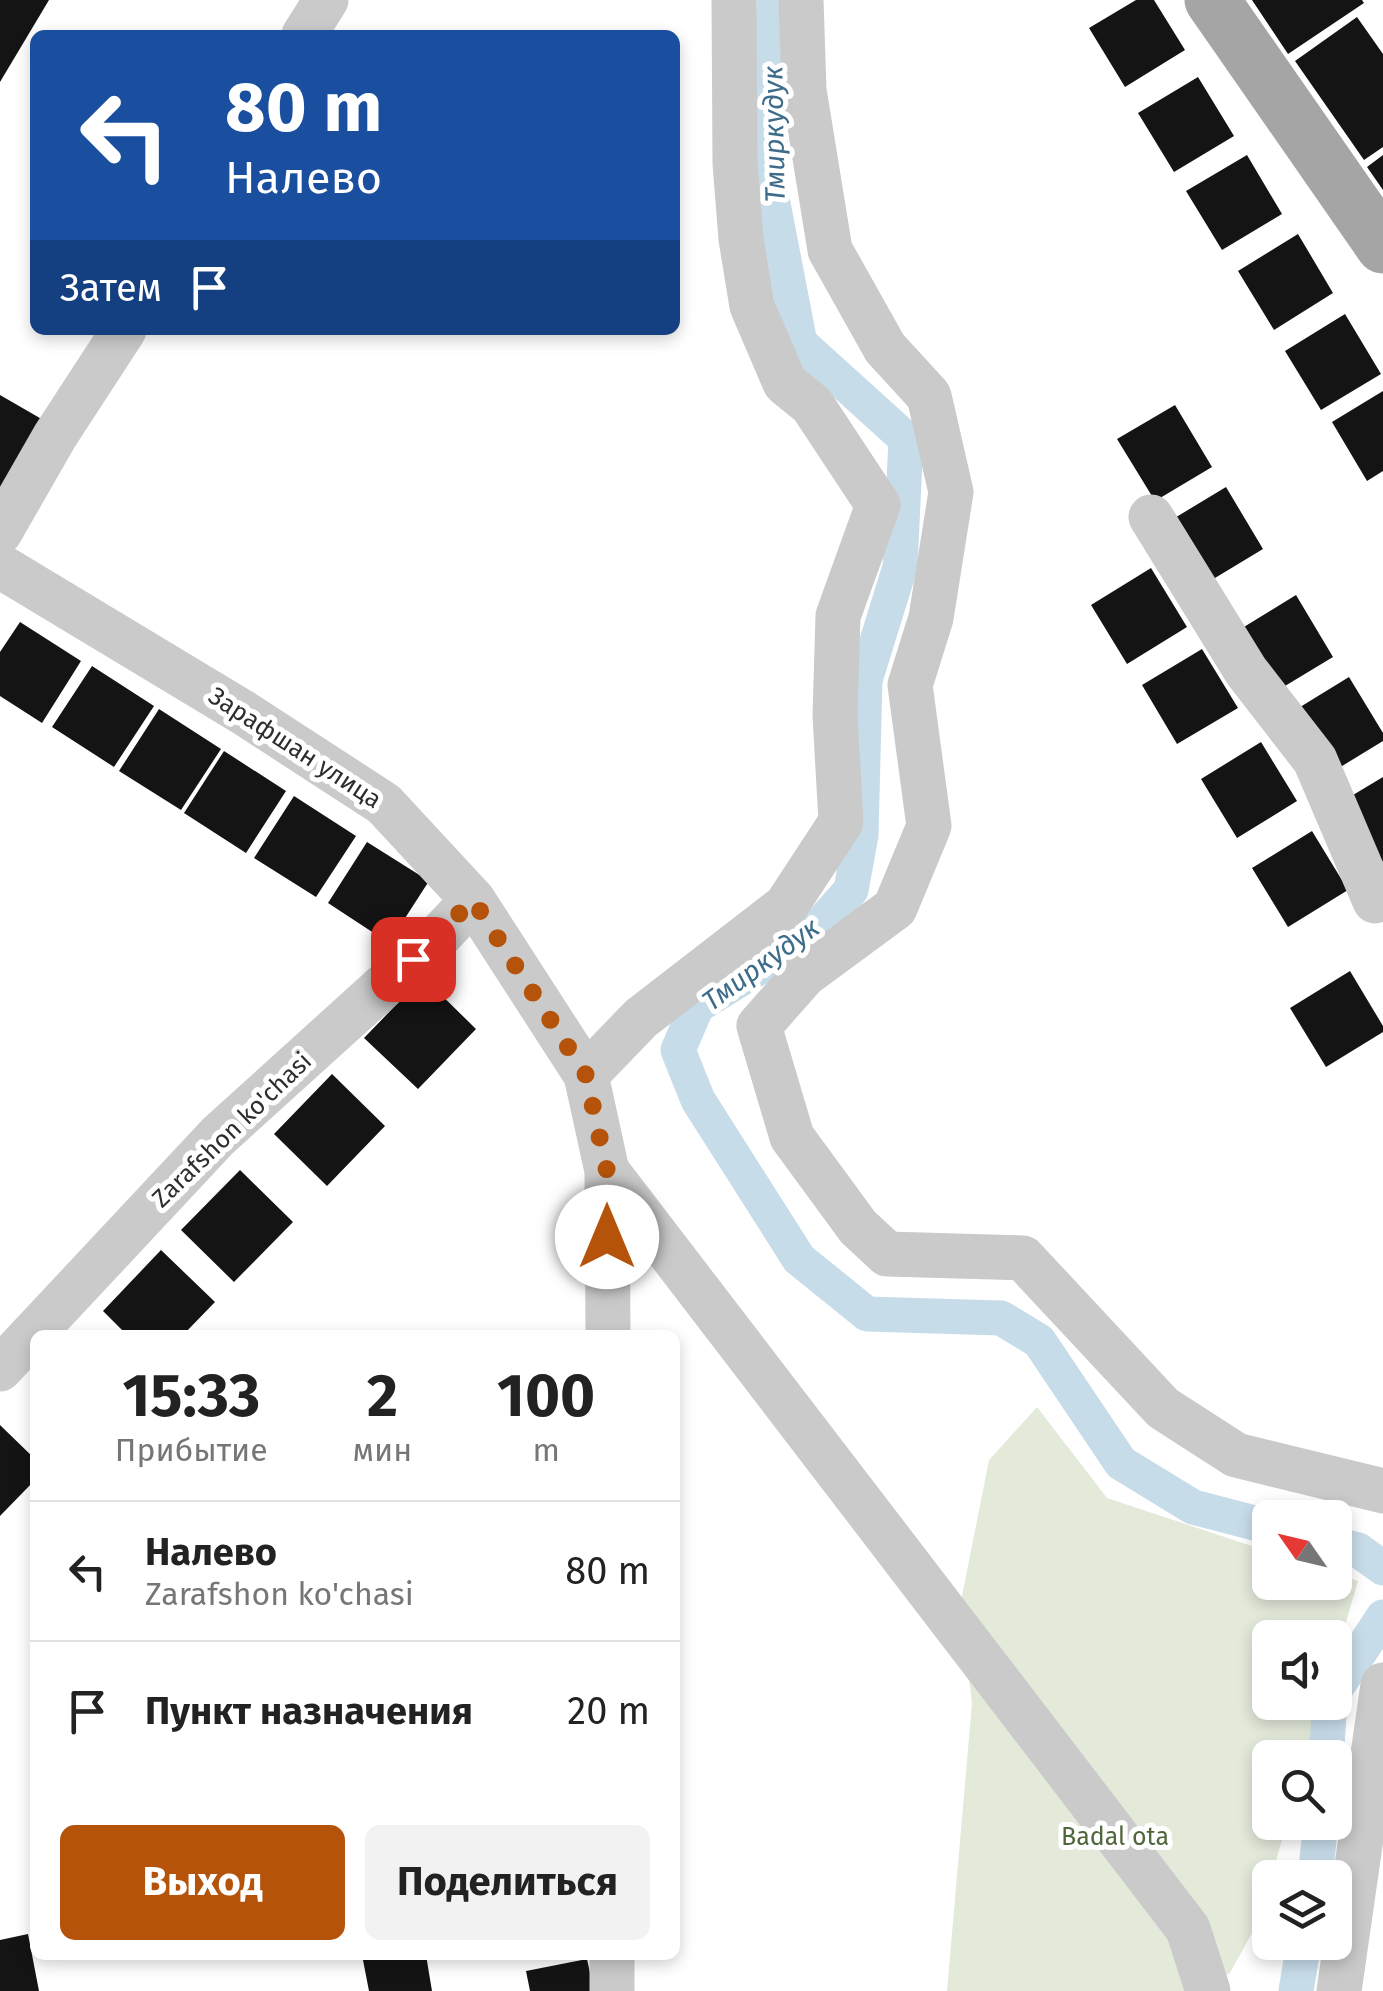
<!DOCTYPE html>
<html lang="ru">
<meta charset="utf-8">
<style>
:root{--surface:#fff;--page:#f2f2f2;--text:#222;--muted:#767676;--line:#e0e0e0;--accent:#b45309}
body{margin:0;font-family:"Fira Sans",sans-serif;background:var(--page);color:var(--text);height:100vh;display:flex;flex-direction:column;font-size:38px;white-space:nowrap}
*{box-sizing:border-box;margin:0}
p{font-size:32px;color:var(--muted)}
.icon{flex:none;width:55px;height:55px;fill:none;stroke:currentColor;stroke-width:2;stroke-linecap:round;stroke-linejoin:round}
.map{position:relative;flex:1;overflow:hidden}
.panel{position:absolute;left:30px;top:1330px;width:650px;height:630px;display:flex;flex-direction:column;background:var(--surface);border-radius:15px;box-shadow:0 5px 15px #0003}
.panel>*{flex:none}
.guide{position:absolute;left:30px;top:30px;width:650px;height:305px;border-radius:15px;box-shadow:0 5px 15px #0003;background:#1a4fa0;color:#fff;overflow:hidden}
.needle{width:65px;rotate:304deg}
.fabs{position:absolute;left:1252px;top:1500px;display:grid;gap:20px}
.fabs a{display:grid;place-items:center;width:100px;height:100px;border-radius:15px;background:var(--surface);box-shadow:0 5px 15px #0003;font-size:50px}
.pin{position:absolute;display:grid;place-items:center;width:85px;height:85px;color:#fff;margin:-42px;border-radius:20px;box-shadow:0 5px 15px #0006}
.me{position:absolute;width:110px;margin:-55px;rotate:0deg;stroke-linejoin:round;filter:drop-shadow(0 0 8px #0008)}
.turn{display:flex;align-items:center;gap:35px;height:210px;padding:0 30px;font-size:45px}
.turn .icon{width:130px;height:130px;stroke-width:2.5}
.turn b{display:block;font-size:70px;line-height:85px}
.then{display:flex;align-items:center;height:95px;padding:0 30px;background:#0003;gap:20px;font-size:38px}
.eta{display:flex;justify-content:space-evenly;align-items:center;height:170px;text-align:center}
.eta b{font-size:60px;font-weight:700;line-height:70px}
.action{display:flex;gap:20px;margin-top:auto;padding:20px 30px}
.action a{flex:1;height:115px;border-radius:15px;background:var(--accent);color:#fff;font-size:40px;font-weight:700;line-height:115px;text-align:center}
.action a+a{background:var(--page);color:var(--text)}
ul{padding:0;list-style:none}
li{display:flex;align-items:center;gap:30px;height:140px;padding:0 30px;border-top:2px solid var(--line)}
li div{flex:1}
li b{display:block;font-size:38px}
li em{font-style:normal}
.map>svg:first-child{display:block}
</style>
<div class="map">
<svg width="1383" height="1991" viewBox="0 0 1383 1991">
<rect width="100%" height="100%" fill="#fff"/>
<!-- green -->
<path fill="#e3eada" d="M 1037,1407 L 1107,1498 L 1270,1552 L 1270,1582 L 1335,1582 L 1335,1573 L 1358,1581 L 1335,1660 L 1335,1638 L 1270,1638 L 1270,1702 L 1323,1703 L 1306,1757 L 1270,1758 L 1270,1822 L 1287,1823 L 1258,1922 L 1230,1973 L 1189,1991 L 947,1991 L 972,1703 L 960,1606 L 989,1460 Z"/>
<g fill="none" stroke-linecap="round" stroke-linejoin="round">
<!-- canal -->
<path stroke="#c7dce9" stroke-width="35" d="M 774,0 L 769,183 L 800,343 L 906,439 L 900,567 L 865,680 L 861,835 L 851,890 L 811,935 L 697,1006 L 678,1050 L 698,1100 L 799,1259 L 867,1314 L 1001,1318 L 1039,1341 L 1121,1463 L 1193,1507 L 1270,1527
M 1335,1544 L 1358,1550 L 1383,1568
M 1335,1690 L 1383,1617
M 1326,1758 L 1330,1702
M 1315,1878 L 1321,1822
M 1296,1991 L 1304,1942"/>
</g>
<!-- building -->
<path fill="#141414" d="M 0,0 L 49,0 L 0,82 Z
M 1136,0 L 1154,0 L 1185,50 L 1125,87 L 1089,28 Z
M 1252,0 L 1362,0 L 1364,3 L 1288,54 Z
M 1357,17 L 1383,54 L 1383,147 L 1364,160 L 1295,61 Z
M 1198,77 L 1234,136 L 1174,172 L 1138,113 Z
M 1247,155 L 1282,214 L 1222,250 L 1186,191 Z
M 1383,155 L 1383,190 L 1367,167 Z
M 1298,234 L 1333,293 L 1274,330 L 1238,271 Z
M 1345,314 L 1381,374 L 1321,410 L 1285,351 Z
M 1383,391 L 1383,471 L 1367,481 L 1332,422 Z
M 0,395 L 45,421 L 0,498 Z
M 1175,405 L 1212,467 L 1155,501 L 1117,439 Z
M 1226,487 L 1263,549 L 1205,584 L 1168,522 Z
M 1151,568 L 1187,627 L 1127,664 L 1091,605 Z
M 1296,595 L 1333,657 L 1275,692 L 1239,630 Z
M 20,622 L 81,661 L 42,723 L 0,696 L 0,652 Z
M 1202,649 L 1238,708 L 1177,744 L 1142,685 Z
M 92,666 L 154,706 L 114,767 L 52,727 Z
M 1349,677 L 1383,733 L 1383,741 L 1329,774 L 1292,712 Z
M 159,709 L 221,749 L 181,810 L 119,771 Z
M 1261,742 L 1297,801 L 1237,838 L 1201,779 Z
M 224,751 L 286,791 L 246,853 L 184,813 Z
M 1383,777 L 1383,861 L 1380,863 L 1343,801 Z
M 294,796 L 356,836 L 316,897 L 254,858 Z
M 1312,831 L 1348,890 L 1288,927 L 1252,868 Z
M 367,842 L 429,881 L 389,943 L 328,903 Z
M 1350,971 L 1383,1026 L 1383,1032 L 1326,1067 L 1290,1008 Z
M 423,977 L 476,1029 L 418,1089 L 364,1038 Z
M 332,1074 L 385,1126 L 327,1186 L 274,1134 Z
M 240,1170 L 293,1222 L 234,1282 L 181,1230 Z
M 161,1250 L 215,1302 L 183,1335 L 127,1335 L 103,1311 Z
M 0,1425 L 35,1459 L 35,1480 L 0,1516 Z
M 28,1934 L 39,1991 L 0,1991 L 0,1940 Z
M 362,1955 L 426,1955 L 432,1991 L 369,1991 Z
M 587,1959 L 594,1991 L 530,1991 L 526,1971 Z"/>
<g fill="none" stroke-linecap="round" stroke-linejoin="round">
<!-- minor -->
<path stroke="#cacaca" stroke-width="45" d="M 801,0 L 804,90 L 830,250 L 885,348 L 929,396 L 951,492 L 931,618 L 910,685 L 929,826 L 895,908 L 804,975 L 759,1026 L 792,1137 L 858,1227 L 887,1254 L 1023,1258 L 1163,1408 L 1236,1455 L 1383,1491
M 304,35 L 326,0
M 1151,517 L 1246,671 L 1315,760 L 1375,901
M 0,532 L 55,436 L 124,330
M 0,566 L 244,713 L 384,804 L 473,900 L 586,1075 L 607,1171 L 608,1335
M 586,1075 L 641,1018 L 786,906 L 841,822 L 835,715 L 838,616 L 878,505 L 812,405 L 785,383 L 752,306 L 741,239 L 735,163 L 734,0
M 607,1171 L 1188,1929 L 1208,1991
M 0,1369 L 218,1136 L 441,934 L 473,900
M 612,1955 L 612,1991
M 1339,1991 L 1383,1685"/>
<!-- major -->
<path stroke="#a5a5a5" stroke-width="55" d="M 1212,0 L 1383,246"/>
</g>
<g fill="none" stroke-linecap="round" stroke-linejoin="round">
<!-- route -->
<path stroke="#b45309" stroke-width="18" stroke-dasharray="0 32.4" d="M 413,959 L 473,900 L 586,1075 L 607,1171 L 607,1237"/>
</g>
<g text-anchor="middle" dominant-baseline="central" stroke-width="10" stroke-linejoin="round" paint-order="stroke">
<!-- street labels -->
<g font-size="25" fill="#2d2d2d" stroke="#fff">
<text transform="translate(295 748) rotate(33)">Зарафшан улица</text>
<text transform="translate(232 1130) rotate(-44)">Zarafshon ko'chasi</text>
</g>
<!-- park labels -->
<g font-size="25" fill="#50663c" stroke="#fff">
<text x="1115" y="1837">Badal ota</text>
</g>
<!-- water labels -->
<g font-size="28" font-style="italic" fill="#3e6d8b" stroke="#fff">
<text transform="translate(774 134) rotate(-91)">Тмиркудук</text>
<text transform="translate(761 964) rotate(-36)">Тмиркудук</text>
</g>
</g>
</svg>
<div class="fabs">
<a><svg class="needle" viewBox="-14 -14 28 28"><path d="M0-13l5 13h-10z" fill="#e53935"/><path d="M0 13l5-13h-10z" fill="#767676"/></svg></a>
<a><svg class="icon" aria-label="sound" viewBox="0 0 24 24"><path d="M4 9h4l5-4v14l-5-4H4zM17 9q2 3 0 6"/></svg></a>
<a><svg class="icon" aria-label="search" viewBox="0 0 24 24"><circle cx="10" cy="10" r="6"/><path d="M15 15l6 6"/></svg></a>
<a><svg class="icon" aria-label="layers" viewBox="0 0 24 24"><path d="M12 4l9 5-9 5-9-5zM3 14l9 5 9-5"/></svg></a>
</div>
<div class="pin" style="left:413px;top:959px;background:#d93025"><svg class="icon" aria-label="arrive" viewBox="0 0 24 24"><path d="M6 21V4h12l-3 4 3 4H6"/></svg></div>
<svg class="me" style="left:607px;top:1237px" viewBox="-20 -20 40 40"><circle r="19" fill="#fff"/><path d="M0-13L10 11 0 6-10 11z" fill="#b45309"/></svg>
<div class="guide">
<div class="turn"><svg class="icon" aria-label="left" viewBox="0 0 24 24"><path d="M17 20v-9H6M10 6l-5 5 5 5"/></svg><div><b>80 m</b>Налево</div></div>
<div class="then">Затем<svg class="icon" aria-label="arrive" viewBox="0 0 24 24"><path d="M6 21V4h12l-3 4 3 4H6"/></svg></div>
</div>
<section class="panel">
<div class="eta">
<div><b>15:33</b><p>Прибытие</p></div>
<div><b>2</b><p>мин</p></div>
<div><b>100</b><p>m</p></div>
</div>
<ul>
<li><svg class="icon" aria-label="left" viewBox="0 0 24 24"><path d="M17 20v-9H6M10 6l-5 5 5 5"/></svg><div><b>Налево</b><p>Zarafshon ko'chasi</p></div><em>80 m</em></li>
<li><svg class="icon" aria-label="arrive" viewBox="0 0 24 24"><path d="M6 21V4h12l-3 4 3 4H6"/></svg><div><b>Пункт назначения</b></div><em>20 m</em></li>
</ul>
<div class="action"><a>Выход</a><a>Поделиться</a></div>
</section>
</div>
